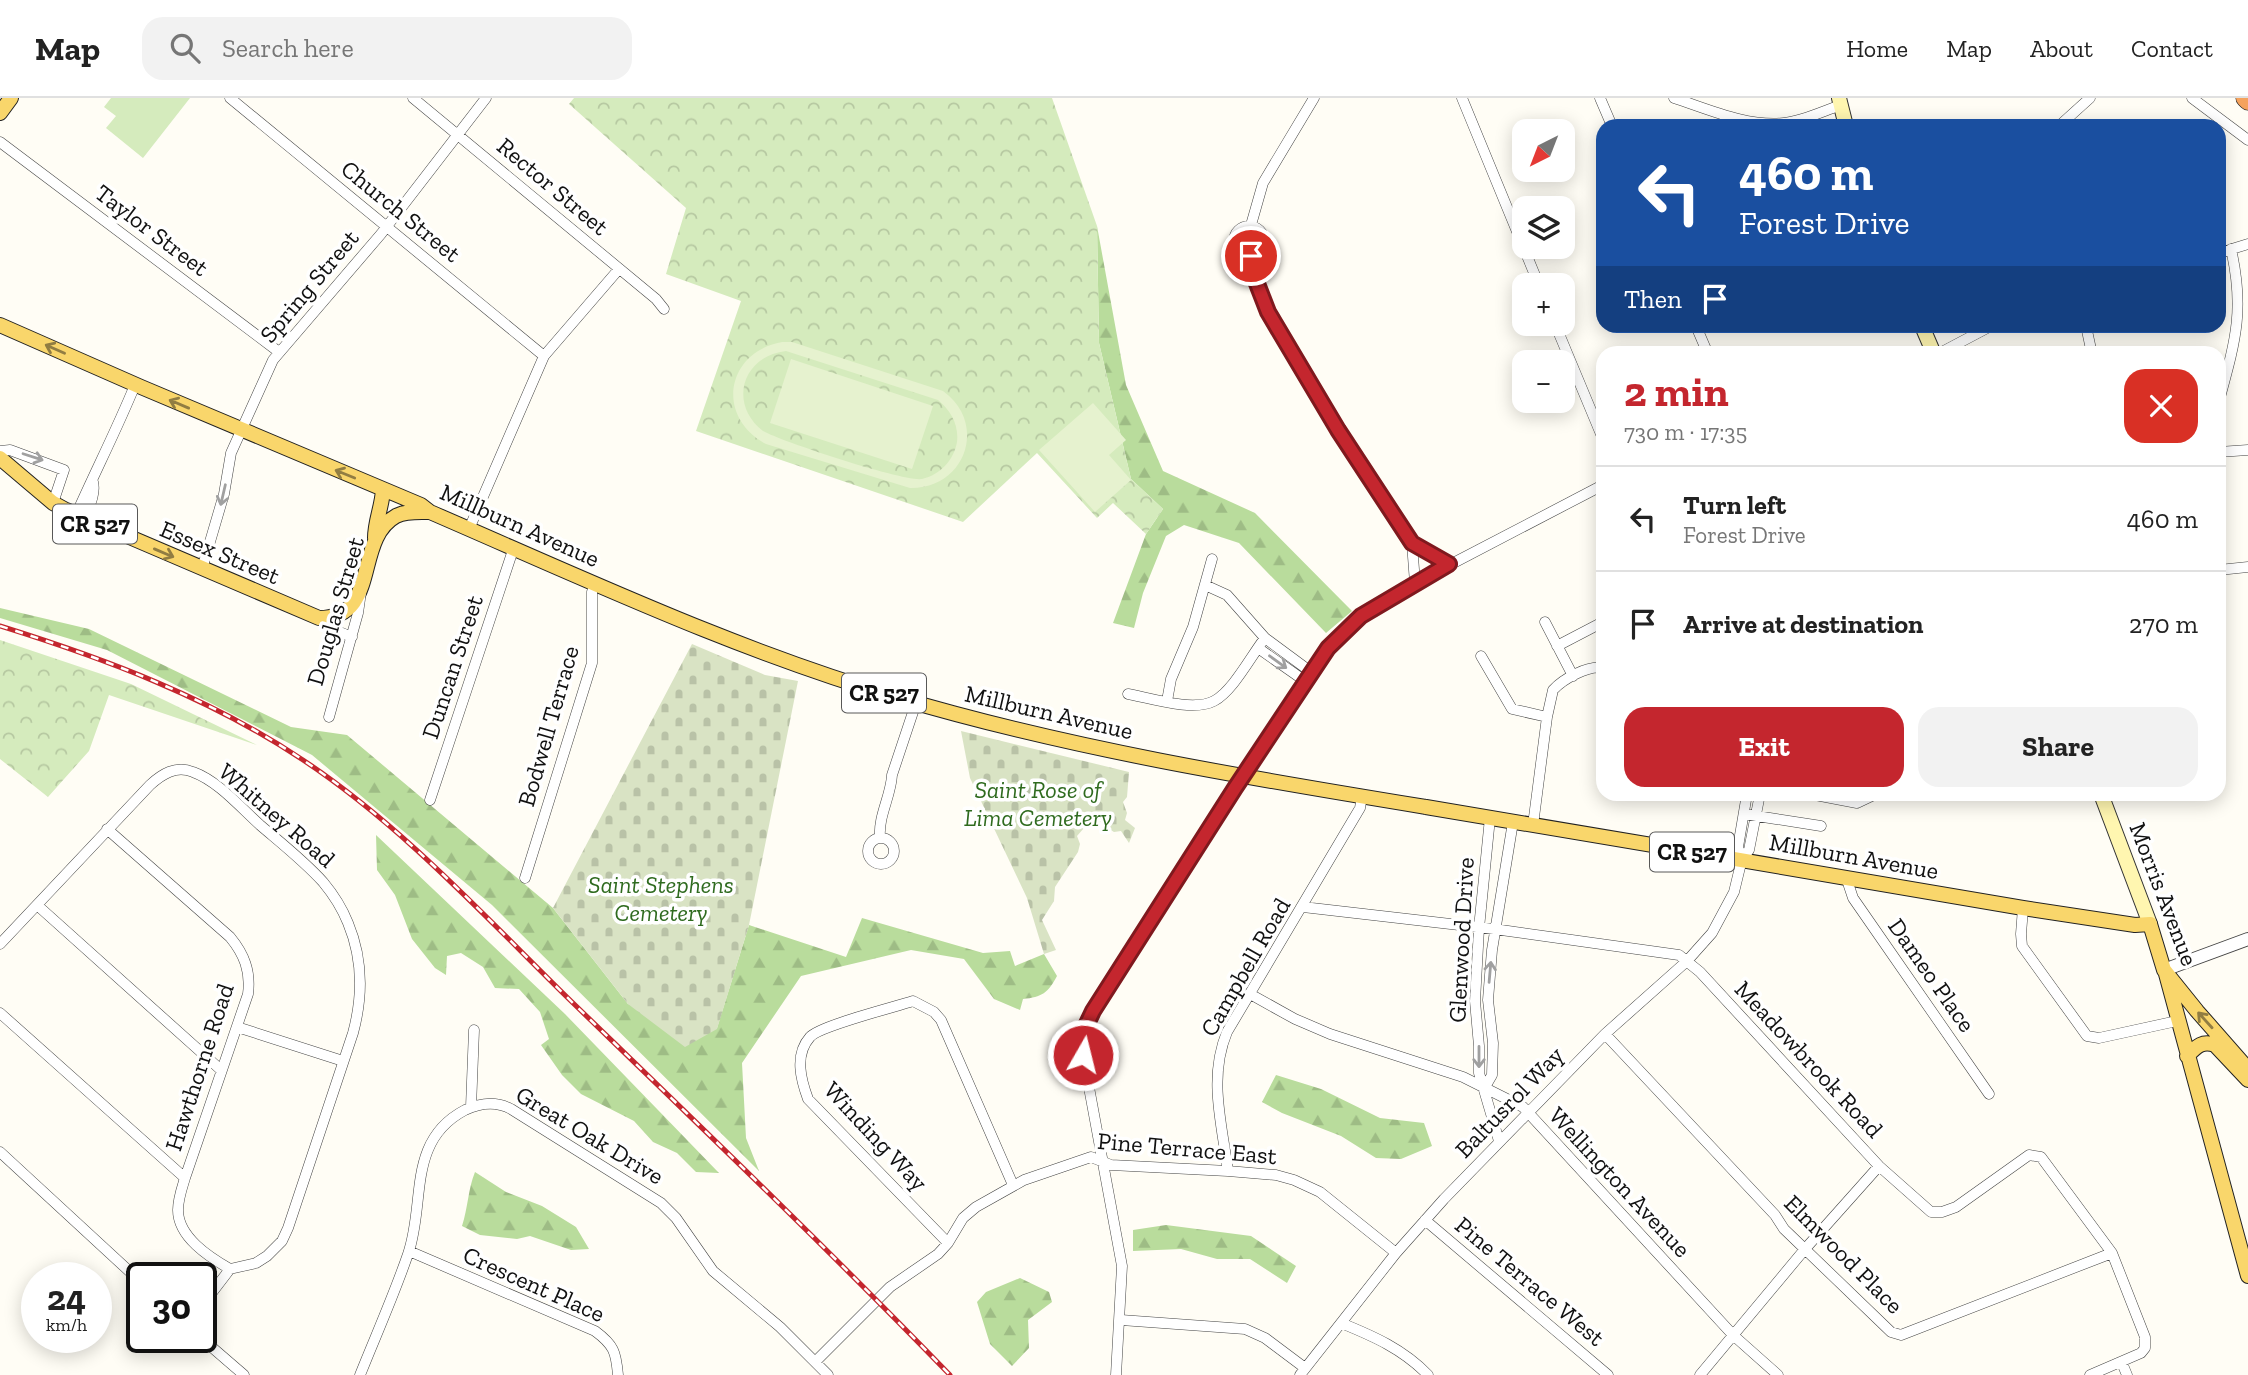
<!DOCTYPE html>
<meta charset="utf-8">
<style>
:root{--surface:#fff;--page:#f2f2f2;--text:#222;--muted:#767676;--line:#e0e0e0;--accent:#c4262e}
body{margin:0;font-family:"Zilla Slab",serif;background:var(--page);color:var(--text);height:100vh;display:flex;flex-direction:column;font-size:26px;white-space:nowrap}
*{box-sizing:border-box;margin:0}
p{font-size:23px;color:var(--muted)}
.icon{flex:none;width:38px;height:38px;fill:none;stroke:currentColor;stroke-width:2;stroke-linecap:round;stroke-linejoin:round}
.map{position:relative;flex:1;overflow:hidden}
.side{position:absolute;left:1596px;top:248px;width:630px;height:455px;display:flex;flex-direction:column;background:var(--surface);border-radius:21px;box-shadow:0 4px 18px #0003}
.side>*{flex:none}
.hud{position:absolute;left:1596px;top:21px;width:630px;height:214px;border-radius:21px;box-shadow:0 4px 18px #0003;background:#1a4fa0;color:#fff;overflow:hidden}
.needle{width:46px;rotate:222deg}
.controls{position:absolute;left:1512px;top:21px;display:grid;gap:14px}
.controls a{display:grid;place-items:center;width:63px;height:63px;border-radius:14px;background:var(--surface);box-shadow:0 4px 18px #0003;font-size:35px}
.speed{position:absolute;left:21px;top:1164px;display:flex;gap:14px;font-size:35px;font-weight:700;text-align:center}
.speed>*{display:grid;place-content:center;width:91px;height:91px;border-radius:50%;background:var(--surface);box-shadow:0 4px 18px #0003;line-height:1}
.speed small{font-size:18px;font-weight:400}
.speed .limit{border:4px solid #111;border-radius:10px;background:#fff;color:#111}
.pin{position:absolute;display:grid;place-items:center;width:60px;height:60px;color:#fff;margin:-30px;border:4px solid #fff;border-radius:50%;box-shadow:0 2px 7px #0007}
.me{position:absolute;width:77px;margin:-38px;rotate:8deg;stroke-linejoin:round;filter:drop-shadow(0 0 5px #0008)}
.turn{display:flex;align-items:center;gap:24px;height:147px;padding:0 28px;font-size:32px}
.turn .icon{width:91px;height:91px;stroke-width:2.5}
.turn b{display:block;font-size:49px;line-height:60px}
.then{display:flex;align-items:center;height:66px;padding:0 28px;background:#0003;gap:14px;font-size:26px}
.round{display:grid;place-items:center;flex:none;width:74px;height:74px;border-radius:21px;background:var(--page)}
.head{display:flex;align-items:center;justify-content:space-between;height:119px;padding:0 28px}
h1{font-size:42px;font-weight:700;line-height:52px;color:var(--accent)}
.action{display:flex;gap:14px;margin-top:auto;padding:14px 28px}
.action a{flex:1;height:80px;border-radius:21px;background:var(--accent);color:#fff;font-size:28px;font-weight:700;line-height:80px;text-align:center}
.action a+a{background:var(--page);color:var(--text)}
ul{padding:0;list-style:none}
li{display:flex;align-items:center;gap:21px;height:105px;padding:0 28px;border-top:2px solid var(--line)}
li div{flex:1}
li b{display:block;font-size:26px}
li em{font-style:normal}
header{display:flex;align-items:center;gap:42px;box-sizing:border-box;height:98px;padding:0 35px;background:var(--surface);border-bottom:2px solid var(--line)}
header strong{font-size:33px}
nav{display:flex;gap:38px;margin-inline-start:auto;font-size:24px}
.search{width:490px;height:63px;background:var(--page);display:flex;align-items:center;gap:18px;box-sizing:border-box;padding:0 24px;border-radius:21px;color:var(--muted);font-size:26px}
.map>svg:first-child{display:block}
</style>
<header>
<strong>Map</strong>
<div class="search"><svg class="icon" aria-label="search" viewBox="0 0 24 24"><circle cx="10" cy="10" r="6"/><path d="M15 15l6 6"/></svg>Search here</div>
<nav><a>Home</a><a>Map</a><a>About</a><a>Contact</a></nav>
</header>
<div class="map">
<svg width="2248" height="1277" viewBox="0 0 2248 1277">
<defs>
<pattern id="forest-firs" width="22" height="20" patternUnits="userSpaceOnUse" patternTransform="scale(1.75)"><rect width="22" height="20" fill="#b9dc9c"/><path d="M5 1l3.5 6h-7zM16 11l3.5 6h-7z" fill="#9ebc85"/></pattern>
<pattern id="cemetery-stones" width="16" height="16" patternUnits="userSpaceOnUse" patternTransform="scale(1.75)"><rect width="16" height="16" fill="#d9e3c4"/><path d="M2 7V4a2 2 0 0 1 4 0v3zM10 15v-3a2 2 0 0 1 4 0v3z" fill="#b9c2a7"/></pattern>
<pattern id="park-crowns" width="20" height="18" patternUnits="userSpaceOnUse" patternTransform="scale(1.75)"><rect width="20" height="18" fill="#d5ebbd"/><path d="M2 6a3 3 0 1 1 6 0M12 15a3 3 0 1 1 6 0" fill="none" stroke="#b6c8a1"/></pattern>
</defs>
<rect width="100%" height="100%" fill="#fffdf5"/>
<!-- forest -->
<path fill="url(#forest-firs)" d="M 1097,128 L 1126,287 L 1163,373 L 1255,415 L 1352,513 L 1326,535 L 1239,445 L 1184,427 L 1166,438 L 1143,495 L 1134,530 L 1113,525 L 1146,436 L 1163,411 L 1131,381 L 1099,245 Z
M 0,510 L 89,531 L 291,629 L 347,637 L 553,810 L 628,906 L 717,930 L 749,827 L 846,859 L 862,820 L 983,855 L 1010,853 L 1015,868 L 1044,856 L 1057,878 C 1048,895 1042,899 1023,901 L 1020,912 L 994,901 L 964,861 L 911,852 L 801,878 L 742,965 L 746,1040 L 759,1073 L 492,807 L 312,657 L 107,552 L 0,520 Z
M 376,737 L 565,916 L 719,1075 L 696,1074 L 677,1055 L 653,1044 L 634,1023 L 581,996 L 562,977 L 541,947 L 549,941 L 540,914 L 519,891 L 495,890 L 483,869 L 461,855 L 447,858 L 446,877 L 435,870 L 412,841 L 395,797 L 377,772 Z
M 1276,977 L 1321,991 L 1380,1020 L 1424,1025 L 1432,1048 L 1401,1061 L 1376,1060 L 1341,1038 L 1282,1015 L 1262,1004 Z
M 475,1074 L 506,1094 L 542,1108 L 576,1129 L 589,1151 L 571,1152 L 530,1138 L 517,1141 L 480,1137 L 462,1128 C 468,1110 468,1091 475,1074 Z
M 1166,1127 L 1251,1138 L 1296,1168 L 1287,1185 L 1250,1161 L 1217,1161 L 1181,1151 L 1133,1153 L 1133,1132 Z
M 1020,1180 L 1049,1194 L 1052,1204 L 1028,1222 L 1029,1250 L 1012,1268 L 990,1246 L 977,1204 L 986,1194 Z"/>
<!-- cemetery -->
<path fill="url(#cemetery-stones)" d="M 692,546 L 765,577 L 798,583 L 749,827 L 717,931 L 685,949 L 628,906 L 553,810 Z
M 961,633 L 1129,674 L 1127,699 L 1123,704 L 1127,715 L 1125,722 L 1135,730 L 1129,745 L 1121,733 L 1114,734 L 1096,723 L 1090,731 L 1084,730 L 1077,738 L 1080,746 L 1078,754 L 1055,789 L 1054,803 L 1042,822 L 1056,852 L 1044,856 L 1027,800 L 970,680 Z"/>
<!-- park -->
<path fill="url(#park-crowns)" d="M 574,0 L 1052,0 L 1097,128 L 1099,245 L 1131,381 L 1163,411 L 1146,436 L 1113,405 L 1097,420 L 1037,355 L 963,424 L 696,333 L 741,203 L 666,176 L 686,110 L 569,6 Z
M 0,542 L 131,586 L 257,647 L 109,597 L 89,653 L 48,699 L 0,661 Z"/>
<!-- garden -->
<path fill="#d5ebbd" d="M 111,0 L 190,0 L 143,60 L 106,30 L 116,18 L 104,9 Z"/>
<!-- pitch -->
<path fill="#e6f2cf" fill-rule="evenodd" d="M 782,244 L 792,244 L 943,293 C 988,325 966,391 910,390 L 766,346 C 715,319 726,254 782,244 ZM 786,253 L 938,302 C 951,313 959,327 957,344 C 954,362 940,377 922,381 C 904,384 783,344 763,333 C 728,306 742,258 786,253 Z
M 791,261 L 933,308 L 912,371 L 770,325 Z
M 1093,305 L 1126,342 L 1109,357 L 1131,382 L 1095,414 L 1039,352 Z"/>
<g fill="none" stroke-linecap="round" stroke-linejoin="round">
<!-- minor casing -->
<g stroke="#444" stroke-width="11">
<path id="minor" d="M 230,0 L 544,258
M 413,0 L 656,201 L 664,211
M 1462,0 L 1539,187
M 1600,0 L 1612,28
M 1674,0 C 1708,11 1747,29 1784,25 C 1803,23 1823,13 1841,7
M 2192,0 L 2248,42
M 2059,28 L 2090,0
M 0,44 L 279,254
M 1251,127 L 1263,85 L 1314,0
M1234 143a15 15 0 1 1 30 0a15 15 0 1 1-30 0Z
M 2219,155 L 2248,146
M 1251,158 L 1256,183 L 1268,214 L 1338,332 L 1412,445 L 1415,485
M 1555,226 L 1603,341
M 1696,228 L 1708,256
M 2086,228 L 2092,256
M 1938,256 L 1991,228
M 2219,303 C 2235,244 2245,213 2231,151
M 0,353 L 10,352 L 64,372 L 53,405
M 2219,354 L 2248,352
M 76,417 C 95,374 117,331 135,287
M 84,421 C 89,409 96,396 93,384
M 469,431 L 544,258 L 619,171
M 1412,445 L 1449,466
M 202,471 L 224,396 L 231,355 L 273,262 L 381,136 L 486,0
M 2219,472 L 2248,469
M 1205,487 L 1227,497 L 1265,540 L 1311,574
M 319,520 L 332,531 L 352,539
M 1545,524 L 1573,578
M 1557,548 L 1603,524
M 1258,550 L 1305,583
M 1481,558 L 1512,611 L 1547,619
M 1128,596 C 1150,600 1193,614 1214,603 C 1233,593 1251,558 1265,540
M 1167,603 L 1171,581 L 1193,529 L 1212,461
M 329,619 L 358,515 L 361,494
M 1810,696 L 1857,705 L 1876,696
M 430,702 L 514,449
M 1744,716 L 1821,728
M 1490,720 L 1479,830 L 1475,903 L 1479,948 L 1479,975 L 1499,1043
M 1533,727 L 1547,619 L 1553,592 C 1563,581 1588,567 1603,570
M 107,731 L 230,839 C 244,856 251,873 248,896 L 185,1080 C 182,1090 178,1101 178,1112 C 178,1139 209,1159 230,1171
M 880,740 C 878,718 891,698 892,677 L 916,605
M868 753a13 13 0 1 1 26 0a13 13 0 1 1-26 0Z
M 1742,761 L 1738,749 L 1747,696
M 1846,779 L 1853,800 L 1989,996
M 525,780 L 592,565 L 592,494 L 595,485
M 37,807 L 221,972
M 1303,809 L 1494,831 L 1679,857 L 1700,874 L 1879,1068 L 1931,1114 L 1942,1114 L 1956,1109 L 2029,1057 L 2041,1059 L 2112,1155 L 2145,1239 L 2145,1250 L 2141,1255 L 2090,1277
M 2023,810 L 2021,836 L 2022,848 L 2087,938 L 2099,940 L 2177,923
M 0,846 L 150,687 C 162,676 176,667 193,674 C 218,683 240,709 260,727 C 281,745 304,763 323,784 C 333,796 342,810 348,825 C 363,861 363,898 353,935 L 288,1130 L 282,1143 L 267,1158 L 256,1165 L 230,1171 L 201,1209
M 1250,896 L 1295,921 L 1330,936 L 1463,979 L 1523,1009 L 1733,1237 L 1778,1277
M 0,915 L 185,1080
M 237,929 L 343,963
M 1605,936 L 1775,1117 L 1784,1131 L 1891,1234 L 1901,1237 L 2112,1155
M 1485,989 L 1492,977 L 1493,945 L 1488,902 L 1492,852 L 1513,724
M 471,1009 L 474,932
M 0,1054 L 142,1185
M 1228,1073 C 1222,1026 1208,980 1227,934 L 1360,710 L 1362,698
M 1425,1122 L 1608,1277
M 948,1145 L 808,1001 C 801,982 794,957 810,939 C 819,928 895,909 913,903 L 934,914 L 941,922 L 1013,1087
M 409,1153 L 595,1233 C 614,1247 616,1254 618,1277
M 1121,1222 L 1245,1231 L 1265,1240 L 1305,1270
M 1341,1225 C 1373,1238 1403,1251 1428,1277
M 200,1239 L 244,1277
M 815,1264 L 890,1189 L 938,1156 L 948,1145 L 963,1120 L 976,1109 L 1024,1082 L 1091,1059 L 1111,1067 L 1228,1073 L 1276,1077 L 1294,1082 L 1320,1094 L 1396,1155
M 2122,1265 L 2127,1277
M 360,1277 C 376,1237 394,1197 408,1156 C 426,1105 406,1043 465,1012 C 480,1005 496,1003 511,1011 L 661,1105 L 676,1120 L 713,1173 L 780,1229 L 828,1277
M 1116,1277 L 1122,1168 L 1083,957 L 1085,930 L 1093,913 L 1279,621 L 1340,537 L 1361,518 L 1415,485 L 1603,387
M 1300,1277 L 1396,1155 L 1444,1101 L 1605,936 L 1687,863 L 1712,835 L 1734,794 L 1742,761 L 1749,752 L 1760,696
M 1700,1277 L 1805,1151 L 1879,1068"/>
</g>
<!-- tertiary casing -->
<g stroke="#444" stroke-width="14">
<path id="tertiary" d="M 2164,872 L 2248,841"/>
</g>
<!-- secondary casing -->
<g stroke="#333" stroke-width="16">
<path id="secondary" d="M 1839,0 L 1846,28
M 1922,228 L 1934,256
M 2101,696 L 2150,826"/>
</g>
<!-- primary casing -->
<g stroke="#222" stroke-width="16">
<path id="primary" d="M 0,15 L 11,0
M 0,227 L 141,289 L 421,407 L 430,414 C 585,481 738,553 899,600 C 1071,651 1249,680 1426,709 C 1625,743 1824,775 2023,810 L 2135,827 L 2150,826 L 2164,872 L 2197,913 L 2248,971
M 0,360 L 53,405 L 64,411 L 319,520 C 381,520 353,442 396,418 C 406,413 418,414 429,414
M 375,440 C 375,423 382,409 383,392
M 2166,876 L 2248,1178
M 2187,958 C 2196,949 2202,942 2215,947 L 2248,982"/>
</g>
<!-- motorway casing -->
<g stroke="#222" stroke-width="19">
<path id="motorway" d="M 2245,0 L 2248,3"/>
</g>
<!-- minor -->
<use href="#minor" stroke="#fff" stroke-width="10"/>
<!-- tertiary -->
<use href="#tertiary" stroke="#fff" stroke-width="12"/>
<!-- secondary -->
<use href="#secondary" stroke="#fff6b0" stroke-width="14"/>
<!-- primary -->
<use href="#primary" stroke="#f9d66b" stroke-width="14"/>
<!-- motorway -->
<use href="#motorway" stroke="#f5a25d" stroke-width="18"/>
<!-- rail casing -->
<g stroke="#c4262e" stroke-width="5">
<path id="rail" d="M 0,528 C 106,561 210,600 303,662 C 404,729 487,821 573,905 C 700,1028 827,1150 950,1277"/>
</g>
<!-- rail -->
<use href="#rail" stroke="#fff" stroke-width="2.5" stroke-dasharray="8" stroke-linecap="butt"/>
</g>
<!-- one-way arrows -->
<defs><path id="oneway-shaft" d="M-6 0H5M1.5-3L5.5 0L1.5 3" fill="none" stroke-width="1.6" stroke-linecap="round" stroke-linejoin="round" transform="scale(1.75)"/></defs>
<g stroke="#917d42">
<use href="#oneway-shaft" transform="translate(55 251) rotate(-156)"/>
<use href="#oneway-shaft" transform="translate(179 306) rotate(-157)"/>
<use href="#oneway-shaft" transform="translate(345 376) rotate(-158)"/>
<use href="#oneway-shaft" transform="translate(164 455) rotate(23)"/>
<use href="#oneway-shaft" transform="translate(2205 922) rotate(-132)"/>
</g>
<g stroke="#a0a0a0">
<use href="#oneway-shaft" transform="translate(33 359) rotate(18)"/>
<use href="#oneway-shaft" transform="translate(223 397) rotate(103)"/>
<use href="#oneway-shaft" transform="translate(1278 564) rotate(36)"/>
<use href="#oneway-shaft" transform="translate(1490 874) rotate(-85)"/>
<use href="#oneway-shaft" transform="translate(1479 959) rotate(90)"/>
</g>
<g fill="none" stroke-linecap="round" stroke-linejoin="round">
<!-- route casing -->
<g stroke="#7f191e" stroke-width="18">
<path id="route" d="M 1083,957 L 1085,930 L 1093,913 L 1235,690 L 1328,550 L 1361,518 L 1449,466 L 1412,445 L 1338,332 L 1268,214 L 1256,183 L 1251,158"/>
</g>
<!-- route -->
<use href="#route" stroke="#c4262e" stroke-width="12"/>
</g>
<g text-anchor="middle" dominant-baseline="central" stroke-width="7" stroke-linejoin="round" paint-order="stroke">
<!-- shield labels -->
<g fill="#fff" stroke="#585858" stroke-width="2">
<rect x="53" y="406.5" width="84" height="39" rx="5"/>
<rect x="842" y="575.5" width="84" height="39" rx="5"/>
<rect x="1650" y="734.5" width="84" height="39" rx="5"/>
</g>
<g font-size="23" font-weight="bold" fill="#111">
<text x="95" y="426">CR 527</text>
<text x="884" y="595">CR 527</text>
<text x="1692" y="754">CR 527</text>
</g>
<!-- street labels -->
<g font-size="24" fill="#111" stroke="#fff">
<text transform="translate(553 88) rotate(40)">Rector Street</text>
<text transform="translate(401 113) rotate(39)">Church Street</text>
<text transform="translate(152 132) rotate(37)">Taylor Street</text>
<text transform="translate(309 188) rotate(-50)">Spring Street</text>
<text transform="translate(520 427) rotate(24)">Millburn Avenue</text>
<text transform="translate(220 454) rotate(23)">Essex Street</text>
<text transform="translate(335 513) rotate(-74)">Douglas Street</text>
<text transform="translate(452 569) rotate(-72)">Duncan Street</text>
<text transform="translate(1049 614) rotate(13)">Millburn Avenue</text>
<text transform="translate(548 628) rotate(-74)">Bodwell Terrace</text>
<text transform="translate(277 717) rotate(41)">Whitney Road</text>
<text transform="translate(1854 758) rotate(10)">Millburn Avenue</text>
<text transform="translate(2164 796) rotate(69)">Morris Avenue</text>
<text transform="translate(1461 842) rotate(-87)">Glenwood Drive</text>
<text transform="translate(1245 869) rotate(-60)">Campbell Road</text>
<text transform="translate(1932 877) rotate(55)">Dameo Place</text>
<text transform="translate(1809 961) rotate(47)">Meadowbrook Road</text>
<text transform="translate(199 969) rotate(-72)">Hawthorne Road</text>
<text transform="translate(1509 1004) rotate(-46)">Baltusrol Way</text>
<text transform="translate(590 1037) rotate(31)">Great Oak Drive</text>
<text transform="translate(876 1038) rotate(47)">Winding Way</text>
<text transform="translate(1187 1050) rotate(5)">Pine Terrace East</text>
<text transform="translate(1620 1084) rotate(47)">Wellington Avenue</text>
<text transform="translate(1844 1156) rotate(45)">Elmwood Place</text>
<text transform="translate(1530 1183) rotate(40)">Pine Terrace West</text>
<text transform="translate(534 1186) rotate(24)">Crescent Place</text>
</g>
<!-- park labels -->
<g font-size="24" font-style="italic" fill="#2f6b1f" stroke="#fff">
<text x="1038" y="691">Saint Rose of<tspan x="1038" dy="28">Lima Cemetery</tspan></text>
<text x="661" y="786">Saint Stephens<tspan x="661" dy="28">Cemetery</tspan></text>
</g>
</g>
</svg>
<div class="controls">
<a><svg class="needle" viewBox="-14 -14 28 28"><path d="M0-13l5 13h-10z" fill="#e53935"/><path d="M0 13l5-13h-10z" fill="#767676"/></svg></a>
<a><svg class="icon" aria-label="layers" viewBox="0 0 24 24"><path d="M12 4l9 5-9 5-9-5zM3 14l9 5 9-5"/></svg></a>
<a>+</a>
<a>−</a>
</div>
<div class="speed"><div>24<small>km/h</small></div><div class="limit">30</div></div>
<div class="pin" style="left:1251px;top:158px;background:#d93025"><svg class="icon" aria-label="arrive" viewBox="0 0 24 24"><path d="M6 21V4h12l-3 4 3 4H6"/></svg></div>
<svg class="me" style="left:1083px;top:957px" viewBox="-20 -20 40 40"><circle r="17" fill="#c4262e" stroke="#fff" stroke-width="3"/><path d="M0-11L8 9 0 5-8 9z" fill="#fff"/></svg>
<div class="hud">
<div class="turn"><svg class="icon" aria-label="left" viewBox="0 0 24 24"><path d="M17 20v-9H6M10 6l-5 5 5 5"/></svg><div><b>460 m</b>Forest Drive</div></div>
<div class="then">Then<svg class="icon" aria-label="arrive" viewBox="0 0 24 24"><path d="M6 21V4h12l-3 4 3 4H6"/></svg></div>
</div>
<section class="side">
<div class="head"><div><h1>2 min</h1><p>730 m · 17:35</p></div><a class="round" style="background:#d93025;color:#fff"><svg class="icon" aria-label="close" viewBox="0 0 24 24"><path d="M6 6l12 12M18 6L6 18"/></svg></a></div>
<ul>
<li><svg class="icon" aria-label="left" viewBox="0 0 24 24"><path d="M17 20v-9H6M10 6l-5 5 5 5"/></svg><div><b>Turn left</b><p>Forest Drive</p></div><em>460 m</em></li>
<li><svg class="icon" aria-label="arrive" viewBox="0 0 24 24"><path d="M6 21V4h12l-3 4 3 4H6"/></svg><div><b>Arrive at destination</b></div><em>270 m</em></li>
</ul>
<div class="action"><a>Exit</a><a>Share</a></div>
</section>
</div>
